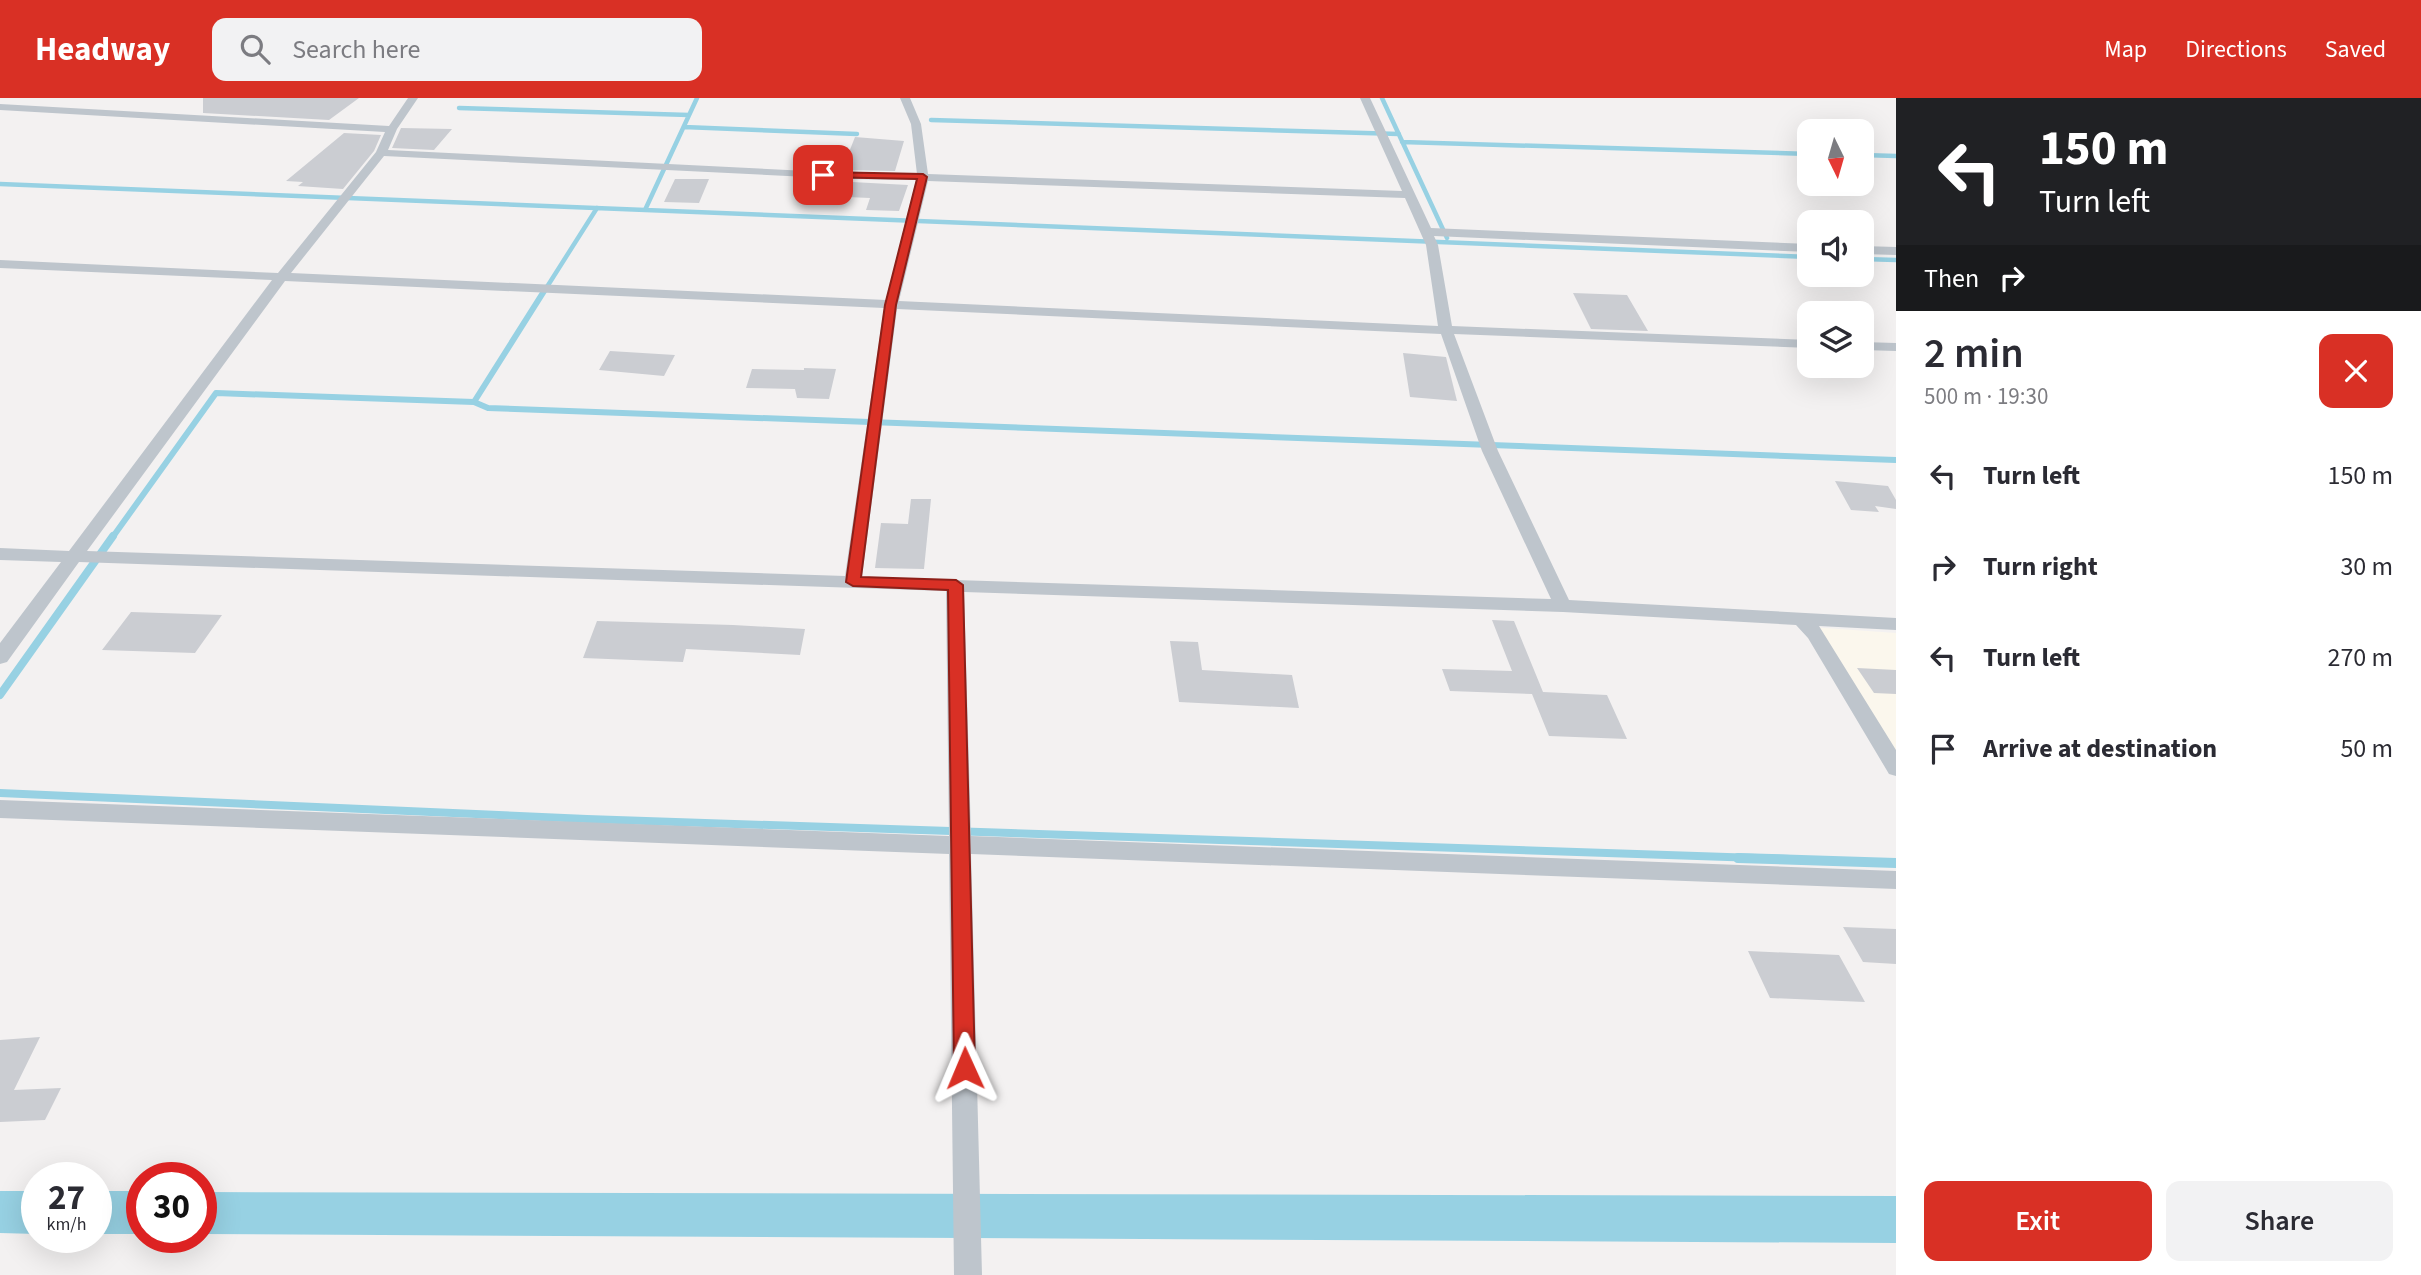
<!DOCTYPE html>
<meta charset="utf-8">
<style>
:root{--surface:#fff;--page:#f2f2f3;--text:#2b2b33;--muted:#7c7c81;--accent:#d93025}
body{margin:0;font-family:"Source Sans 3",sans-serif;background:var(--page);color:var(--text);height:100vh;display:flex;flex-direction:column;font-size:26px;white-space:nowrap}
*{box-sizing:border-box;margin:0}
p{font-size:23px;color:var(--muted)}
.icon{flex:none;width:38px;height:38px;fill:none;stroke:currentColor;stroke-width:2;stroke-linecap:round;stroke-linejoin:round}
.map{position:relative;flex:1;overflow:hidden}
.side{display:flex;flex-direction:column;background:var(--surface);width:525px}
.side>*{flex:none}
.top-card{background:#202124;color:#fff;overflow:hidden}
.needle{width:46px;rotate:175deg}
.buttons{position:absolute;left:1797px;top:21px;display:grid;gap:14px}
.buttons a{display:grid;place-items:center;width:77px;height:77px;border-radius:14px;background:var(--surface);box-shadow:0 7px 28px #0002;font-size:35px}
.speed{position:absolute;left:21px;top:1064px;display:flex;gap:14px;font-size:35px;font-weight:700;text-align:center}
.speed>*{display:grid;place-content:center;width:91px;height:91px;border-radius:50%;background:var(--surface);box-shadow:0 7px 28px #0002;line-height:1}
.speed small{font-size:18px;font-weight:400}
.speed .limit{border:10px solid #d22;background:#fff;color:#111}
.pin{position:absolute;display:grid;place-items:center;width:60px;height:60px;color:#fff;margin:-30px;border-radius:14px;box-shadow:0 4px 10px #0006}
.me{position:absolute;width:77px;margin:-38px;rotate:359deg;stroke-linejoin:round;filter:drop-shadow(0 0 5px #0008)}
.turn{display:flex;align-items:center;gap:24px;height:147px;padding:0 28px;font-size:32px}
.turn .icon{width:91px;height:91px;stroke-width:2.5}
.turn b{display:block;font-size:49px;line-height:60px}
.then{display:flex;align-items:center;height:66px;padding:0 28px;background:#0003;gap:14px;font-size:26px}
.round{display:grid;place-items:center;flex:none;width:74px;height:74px;border-radius:14px;background:var(--page)}
.head{display:flex;align-items:center;justify-content:space-between;height:119px;padding:0 28px}
h1{font-size:42px;font-weight:600;line-height:52px}
.primary-button{display:flex;gap:14px;margin-top:auto;padding:14px 28px}
.primary-button a{flex:1;height:80px;border-radius:14px;background:var(--accent);color:#fff;font-size:28px;font-weight:600;line-height:80px;text-align:center}
.primary-button a+a{background:var(--page);color:var(--text)}
ul{padding:0;list-style:none}
li{display:flex;align-items:center;gap:21px;height:91px;padding:0 28px}
li div{flex:1}
li b{display:block;font-size:26px}
li em{font-style:normal}
header{display:flex;align-items:center;gap:42px;box-sizing:border-box;height:98px;padding:0 35px;background:var(--accent);color:#fff}
header strong{font-size:33px}
nav{display:flex;gap:38px;margin-inline-start:auto;font-size:24px}
.search{width:490px;height:63px;background:var(--page);display:flex;align-items:center;gap:18px;box-sizing:border-box;padding:0 24px;border-radius:14px;color:var(--muted);font-size:26px}
main{display:flex;flex:1;min-height:0}
.map>svg:first-child{display:block}
</style>
<header>
<strong>Headway</strong>
<div class="search"><svg class="icon" aria-label="search" viewBox="0 0 24 24"><circle cx="10" cy="10" r="6"/><path d="M15 15l6 6"/></svg>Search here</div>
<nav><a>Map</a><a>Directions</a><a>Saved</a></nav>
</header>
<main>
<div class="map">
<svg width="1896" height="1177" viewBox="0 0 1896 1177">
<rect width="100%" height="100%" fill="#f3f1f1"/>
<!-- commercial -->
<path fill="#fbf7ed" d="M 1811,529 L 1896,535 L 1896,667 Z"/>
<!-- water -->
<path fill="#97d1e3" d="M 0,1093 L 37,1093 L 37,1136 L 0,1135 Z
M 96,1093 L 142,1093 L 142,1136 L 96,1136 Z
M 201,1094 L 1896,1098 L 1896,1145 L 201,1136 Z"/>
<g fill="none" stroke-linecap="round" stroke-linejoin="round">
<!-- stream-far3 -->
<path stroke="#97d1e3" stroke-width="4.5" d="M 1382,0 L 1447,140
M 459,10 L 689,17
M 931,22 L 1399,36
M 684,29 L 857,36
M 1402,44 L 1810,56
M 1862,57 L 1896,58
M 0,86 L 1810,159
M 645,112 L 697,0
M 1862,161 L 1896,162
M 545,192 L 597,110"/>
<!-- stream-far2 -->
<path stroke="#97d1e3" stroke-width="6" d="M 474,304 L 488,310 L 1896,362
M 112,440 L 216,295 L 474,304 L 546,190"/>
<!-- stream-far1 -->
<path stroke="#97d1e3" stroke-width="8" d="M 0,597 L 113,438
M 0,695 L 587,721 L 1790,761"/>
<!-- stream -->
<path stroke="#97d1e3" stroke-width="10" d="M 1738,760 L 1896,765"/>
</g>
<!-- building -->
<path fill="#cbcdd2" d="M 203,0 L 359,0 L 329,22 L 203,15 Z
M 401,30 L 452,31 L 434,52 L 392,50 Z
M 344,35 L 381,37 L 374,53 L 343,91 L 298,88 L 303,84 L 286,83 Z
M 855,39 L 904,43 L 895,73 L 842,72 Z
M 675,81 L 709,81 L 699,105 L 664,104 Z
M 852,84 L 908,87 L 899,113 L 866,112 L 870,100 L 847,99 Z
M 1573,195 L 1627,197 L 1648,233 L 1591,231 Z
M 610,253 L 675,257 L 664,278 L 599,272 Z
M 1403,255 L 1446,259 L 1457,303 L 1410,299 Z
M 804,270 L 836,271 L 829,301 L 797,300 L 795,291 L 746,290 L 752,271 L 804,272 Z
M 1835,383 L 1888,388 L 1896,402 L 1896,411 L 1875,408 L 1879,414 L 1851,412 Z
M 911,401 L 931,401 L 924,471 L 875,470 L 881,425 L 908,426 Z
M 131,514 L 222,517 L 195,555 L 102,552 Z
M 1492,522 L 1514,523 L 1543,594 L 1607,597 L 1627,641 L 1549,638 L 1532,596 L 1450,593 L 1442,571 L 1512,573 Z
M 597,523 L 733,527 L 805,531 L 800,557 L 686,551 L 683,564 L 583,560 Z
M 1170,543 L 1198,544 L 1202,572 L 1292,577 L 1299,610 L 1179,604 Z
M 1857,570 L 1896,572 L 1896,596 L 1874,595 Z
M 1843,829 L 1896,831 L 1896,866 L 1863,864 Z
M 1748,853 L 1839,857 L 1865,904 L 1770,900 Z
M 40,939 L 14,992 L 61,990 L 45,1022 L 0,1024 L 0,942 Z"/>
<g fill="none" stroke-linecap="round" stroke-linejoin="round">
<!-- street -->
<path fill="#bec5cc" fill-rule="evenodd" d="M 408,0 L 418,0 L 397,31 L 388,52 L 848,75 L 917,76 L 911,26 L 900,0 L 910,0 L 921,26 L 928,76 L 1402,93 L 1360,0 L 1370,0 L 1431,130 L 1810,146 L 1810,154 L 1434,138 L 1438,147 L 1452,228 L 1810,242 L 1810,250 L 1454,236 L 1498,353 L 1569,502 L 1896,520 L 1896,532 L 1819,528 L 1896,652 L 1896,678 L 1889,676 L 1808,540 L 1796,527 L 1563,514 L 964,494 L 971,738 L 1896,773 L 1896,791 L 971,756 L 982,1177 L 954,1177 L 949,756 L 0,720 L 0,702 L 949,738 L 946,493 L 79,464 L 7,564 L 0,566 L 0,545 L 61,464 L 0,462 L 0,450 L 69,453 L 272,182 L 0,170 L 0,162 L 278,175 L 376,54 L 385,34 L 0,12 L 0,6 L 389,28 ZM 384,58 L 848,81 L 916,82 L 886,202 L 291,175 ZM 928,83 L 1405,100 L 1426,147 L 1438,228 L 899,203 ZM 285,183 L 884,210 L 845,478 L 87,453 ZM 897,211 L 1441,236 L 1482,353 L 1551,501 L 862,479 Z
M 1862,148 L 1896,149 L 1896,157 L 1862,156 Z
M 1862,244 L 1896,245 L 1896,253 L 1862,252 Z"/>
</g>
<!-- route -->
<path fill="#d93025" stroke="#8d1f18" stroke-width="2" d="M 823,74 L 923,76 L 927,79 L 896,207 L 861,479 L 956,482 L 963,487 L 975,970 L 972,977 L 965,979 L 957,977 L 954,970 L 948,492 L 853,488 L 846,484 L 885,207 L 917,81 L 820,79 L 820,75 Z"/>
</svg>
<div class="buttons">
<a><svg class="needle" viewBox="-14 -14 28 28"><path d="M0-13l5 13h-10z" fill="#e53935"/><path d="M0 13l5-13h-10z" fill="#7c7c81"/></svg></a>
<a><svg class="icon" aria-label="sound" viewBox="0 0 24 24"><path d="M4 9h4l5-4v14l-5-4H4zM17 9q2 3 0 6"/></svg></a>
<a><svg class="icon" aria-label="layers" viewBox="0 0 24 24"><path d="M12 4l9 5-9 5-9-5zM3 14l9 5 9-5"/></svg></a>
</div>
<div class="speed"><div>27<small>km/h</small></div><div class="limit">30</div></div>
<div class="pin" style="left:823px;top:77px;background:#d93025"><svg class="icon" aria-label="arrive" viewBox="0 0 24 24"><path d="M6 21V4h12l-3 4 3 4H6"/></svg></div>
<svg class="me" style="left:965px;top:970px" viewBox="-20 -20 40 40"><path d="M0-17L14 15 0 8-14 15z" fill="#d93025" stroke="#fff" stroke-width="4"/></svg>
</div>
<section class="side">
<div class="top-card">
<div class="turn"><svg class="icon" aria-label="left" viewBox="0 0 24 24"><path d="M17 20v-9H6M10 6l-5 5 5 5"/></svg><div><b>150 m</b>Turn left</div></div>
<div class="then">Then<svg class="icon" aria-label="right" viewBox="0 0 24 24"><path d="M7 20v-9h11M14 6l5 5-5 5"/></svg></div>
</div>
<div class="head"><div><h1>2 min</h1><p>500 m · 19:30</p></div><a class="round" style="background:#d93025;color:#fff"><svg class="icon" aria-label="close" viewBox="0 0 24 24"><path d="M6 6l12 12M18 6L6 18"/></svg></a></div>
<ul>
<li><svg class="icon" aria-label="left" viewBox="0 0 24 24"><path d="M17 20v-9H6M10 6l-5 5 5 5"/></svg><div><b>Turn left</b></div><em>150 m</em></li>
<li><svg class="icon" aria-label="right" viewBox="0 0 24 24"><path d="M7 20v-9h11M14 6l5 5-5 5"/></svg><div><b>Turn right</b></div><em>30 m</em></li>
<li><svg class="icon" aria-label="left" viewBox="0 0 24 24"><path d="M17 20v-9H6M10 6l-5 5 5 5"/></svg><div><b>Turn left</b></div><em>270 m</em></li>
<li><svg class="icon" aria-label="arrive" viewBox="0 0 24 24"><path d="M6 21V4h12l-3 4 3 4H6"/></svg><div><b>Arrive at destination</b></div><em>50 m</em></li>
</ul>
<div class="primary-button"><a>Exit</a><a>Share</a></div>
</section>
</main>
